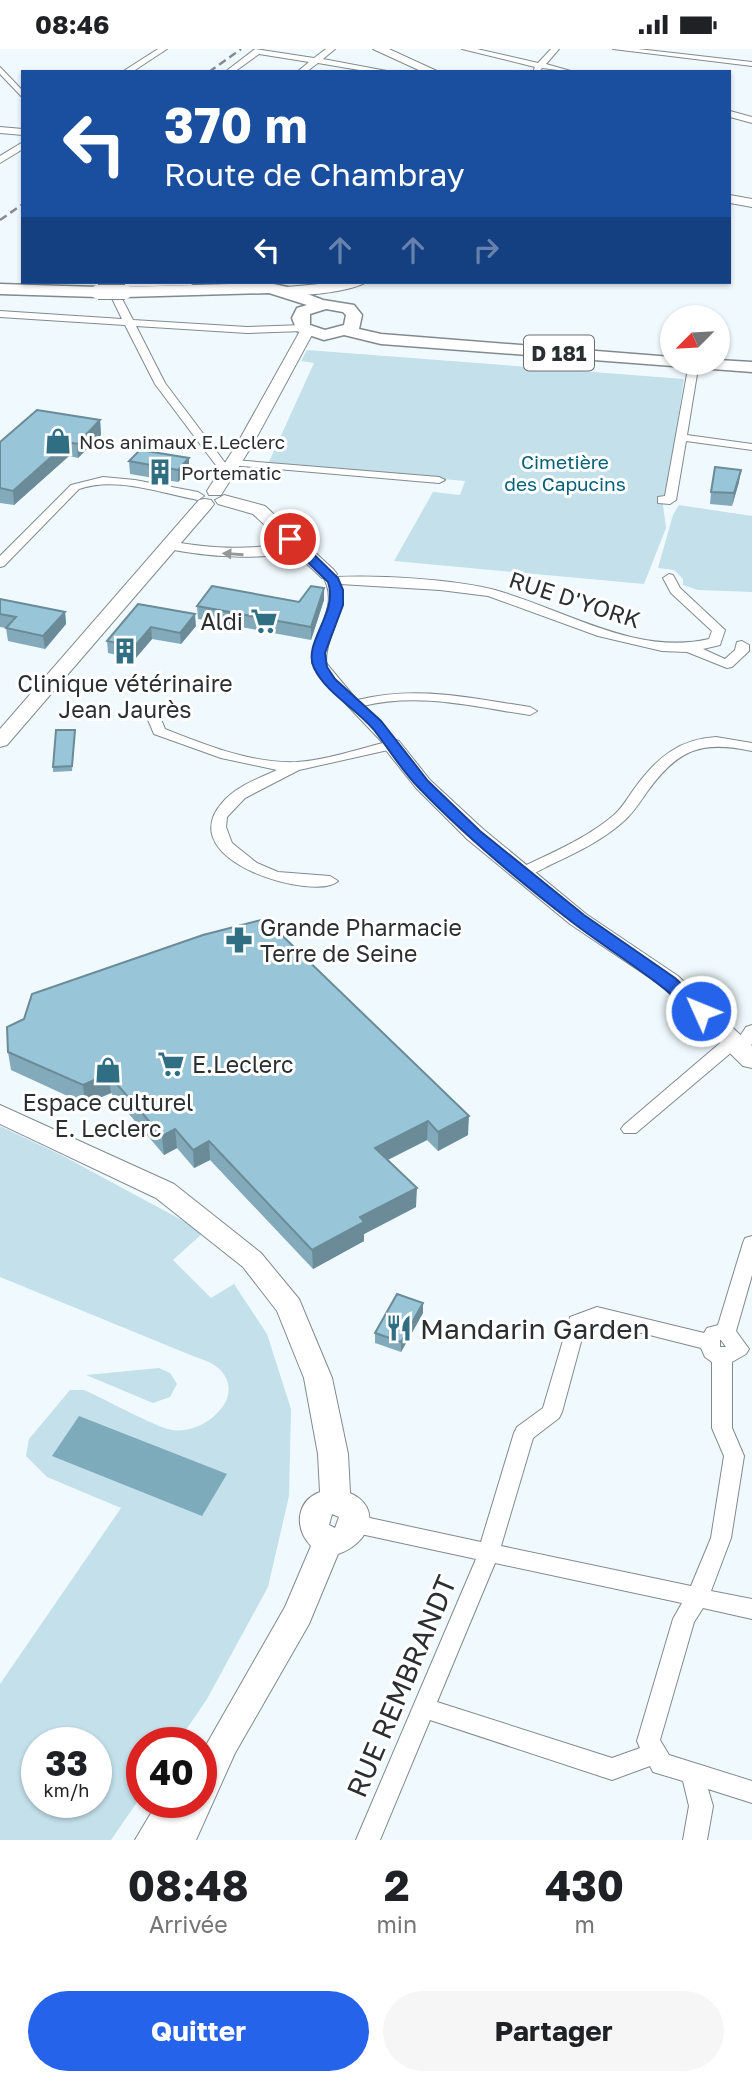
<!DOCTYPE html>
<html lang="fr">
<meta charset="utf-8">
<style>
:root{--surface:#fff;--page:#f6f6f6;--text:#202124;--muted:#757577;--accent:#2563eb}
body{margin:0;font-family:"Golos Text",sans-serif;background:var(--page);color:var(--text);height:100vh;display:flex;flex-direction:column;font-size:26px;white-space:nowrap}
*{box-sizing:border-box;margin:0}
p{font-size:23px;color:var(--muted)}
.icon{flex:none;width:38px;height:38px;fill:none;stroke:currentColor;stroke-width:2;stroke-linecap:round;stroke-linejoin:round}
.map{position:relative;height:1791px;overflow:hidden}
.side{display:flex;flex-direction:column;background:var(--surface);flex:1}
.side>*{flex:none}
.banner{position:absolute;left:21px;top:21px;width:710px;height:214px;border-radius:0px;box-shadow:0 2px 5px #0004;background:#1a4fa0;color:#fff;overflow:hidden}
.needle{width:46px;rotate:246deg}
.buttons{position:absolute;left:660px;top:256px;display:grid;gap:14px}
.buttons a{display:grid;place-items:center;width:70px;height:70px;border-radius:50%;background:var(--surface);box-shadow:0 2px 5px #0004;font-size:35px}
.speed{position:absolute;left:21px;top:1678px;display:flex;gap:14px;font-size:35px;font-weight:700;text-align:center}
.speed>*{display:grid;place-content:center;width:91px;height:91px;border-radius:50%;background:var(--surface);box-shadow:0 2px 5px #0004;line-height:1}
.speed small{font-size:18px;font-weight:400}
.speed .limit{border:10px solid #d22;background:#fff;color:#111}
.pin{position:absolute;display:grid;place-items:center;width:60px;height:60px;color:#fff;margin:-30px;border:4px solid #fff;border-radius:50%;box-shadow:0 2px 7px #0007}
.me{position:absolute;width:77px;margin:-38px;rotate:314deg;stroke-linejoin:round;filter:drop-shadow(0 0 5px #0008)}
.turn{display:flex;align-items:center;gap:24px;height:147px;padding:0 28px;font-size:32px}
.turn .icon{width:91px;height:91px;stroke-width:2.5}
.turn b{display:block;font-size:49px;line-height:60px}
.lanes{display:flex;align-items:center;height:66px;padding:0 28px;background:#0003;justify-content:center;gap:35px;direction:ltr}
.lanes .off{opacity:.35}
.eta{display:flex;justify-content:space-evenly;align-items:center;height:119px;text-align:center}
.eta b{font-size:42px;font-weight:700;line-height:49px}
.action{display:flex;gap:14px;margin-top:auto;padding:14px 28px}
.action a{flex:1;height:80px;border-radius:42px;background:var(--accent);color:#fff;font-size:28px;font-weight:700;line-height:80px;text-align:center}
.action a+a{background:var(--page);color:var(--text)}
.status{display:flex;justify-content:space-between;align-items:center;height:49px;padding:0 35px;background:var(--surface);direction:ltr}
.status svg{height:19px;fill:currentColor}
.map>svg:first-child{display:block}
</style>
<div class="status"><b>08:46</b><svg viewBox="0 0 49 12"><path d="M0 12V9h3v3zM5 12V6h3v6zM10 12V3h3v9zM15 12V0h3v12zM26 1h20v11H26zM47 4h2v5h-2z"/></svg></div>
<div class="map">
<svg width="752" height="1791" viewBox="0 0 752 1791">
<rect width="100%" height="100%" fill="#f0fafe"/>
<!-- green -->
<path fill="#c3e0eb" fill-rule="evenodd" d="M 307,301 L 684,330 L 667,443 L 662,448 L 666,479 L 644,535 L 394,512 L 433,443 L 460,446 L 465,432 L 268,415 L 314,314 L 301,312 Z
M 679,456 L 752,467 L 752,543 L 698,541 L 683,536 L 683,530 L 674,521 L 658,519 L 673,466 Z
M 0,1077 L 63,1107 L 204,1183 L 173,1211 L 211,1249 L 234,1235 L 267,1285 L 291,1360 L 289,1447 L 268,1538 L 207,1650 L 177,1694 L 142,1694 L 142,1746 L 111,1791 L 0,1791 L 0,1635 L 121,1459 L 47,1428 L 26,1407 L 29,1390 L 70,1341 L 84,1341 C 103,1349 157,1379 172,1381 C 206,1386 250,1345 217,1318 C 210,1312 197,1309 188,1305 L 0,1228 ZM 37,1694 L 96,1694 L 96,1754 L 37,1754 Z
M 159,1319 L 170,1324 L 177,1335 L 170,1348 L 153,1354 L 86,1326 Z"/>
<!-- water -->
<path fill="#7eabbc" d="M 79,1367 L 227,1425 L 202,1467 L 52,1407 Z"/>
<g fill="none" stroke-linecap="round" stroke-linejoin="round">
<!-- street casing -->
<g stroke="#818b8e" stroke-width="2">
<path id="street" d="M 158,0 L 167,0 L 132,23 L 122,23 Z
M 255,0 L 314,9 L 326,0 L 335,0 L 323,10 L 392,23 L 371,23 L 318,14 L 306,23 L 297,23 L 309,13 L 259,5 L 234,23 L 225,23 Z
M 462,0 L 477,0 L 538,14 L 551,0 L 559,0 L 546,15 L 574,23 L 542,19 L 539,23 L 533,23 L 535,18 Z
M 613,0 L 638,0 L 752,13 L 752,17 Z
M 0,18 L 23,42 L 23,49 L 0,25 Z
M 730,62 L 752,68 L 752,74 L 730,68 Z
M 0,78 L 23,80 L 23,86 L 0,84 Z
M 23,93 L 23,100 L 0,114 L 0,107 Z
M 104,233 L 196,233 L 191,236 L 116,238 L 133,271 L 247,278 L 303,276 L 308,279 L 303,282 L 247,284 L 136,277 L 165,334 L 232,423 L 232,427 L 224,427 L 155,335 L 125,276 L 0,268 L 0,262 L 122,270 Z
M 699,313 L 687,386 L 752,395 L 752,401 L 686,392 L 676,451 L 670,455 L 658,454 L 658,448 L 665,447 L 689,314 Z
M 234,411 L 439,428 L 445,431 L 439,434 L 230,416 L 230,412 Z
M 103,428 L 135,431 L 198,443 L 204,447 L 198,451 C 160,444 117,427 79,440 L 4,517 L 0,518 L 0,507 L 71,436 Z
M 168,492 C 213,500 252,502 297,492 L 303,496 C 277,516 195,506 164,499 L 162,496 Z
M 328,522 L 336,528 C 378,526 454,530 495,541 C 564,560 635,607 709,590 L 712,582 L 671,544 L 663,529 L 669,525 L 673,526 L 680,539 L 725,581 L 720,596 L 703,600 L 725,610 L 735,601 L 737,593 L 742,592 L 749,596 L 749,602 L 732,618 L 727,619 L 687,603 L 662,602 L 598,587 L 488,547 L 440,541 L 340,535 C 348,563 325,586 326,614 L 357,651 C 418,636 469,649 530,658 L 537,662 L 530,666 C 474,658 420,643 363,657 L 397,693 L 399,696 L 397,699 L 299,721 L 245,749 L 227,768 L 226,778 L 232,794 L 257,814 L 278,823 L 330,827 L 338,832 C 317,853 171,813 222,754 C 235,738 259,729 277,721 L 221,709 L 154,685 L 146,666 L 148,663 L 158,663 L 165,680 C 206,696 252,715 297,713 C 326,711 355,701 383,694 L 325,633 L 312,614 C 312,580 342,558 322,526 Z
M 716,688 L 752,694 L 752,702 C 701,691 678,700 647,743 C 640,753 633,764 624,772 C 603,791 576,804 550,816 C 540,821 527,830 516,827 L 513,824 L 516,821 C 549,805 586,790 614,766 C 624,757 629,746 637,736 C 658,708 680,690 716,688 Z
M 752,976 L 752,995 L 746,1004 L 740,1006 L 733,1002 L 636,1084 L 624,1084 L 621,1080 L 624,1076 L 726,989 L 732,987 L 738,990 L 746,978 Z
M 752,1187 L 752,1226 L 736,1282 L 749,1300 L 746,1305 L 732,1313 L 732,1379 L 744,1407 L 731,1489 L 711,1542 L 752,1550 L 752,1570 L 703,1559 L 694,1573 L 660,1691 L 669,1706 L 752,1732 L 752,1754 L 708,1740 L 713,1757 L 707,1791 L 683,1791 L 689,1757 L 683,1732 L 653,1723 L 650,1717 L 612,1731 L 430,1671 L 380,1791 L 356,1791 L 476,1510 L 356,1484 L 349,1481 L 346,1475 L 349,1469 L 356,1466 L 481,1493 L 514,1384 L 517,1378 L 543,1359 L 570,1268 L 597,1258 L 704,1284 L 707,1279 L 718,1276 L 743,1194 L 745,1189 ZM 598,1273 L 701,1299 L 705,1308 L 712,1313 L 712,1379 L 724,1407 L 711,1489 L 691,1537 L 501,1497 L 533,1389 L 559,1369 L 562,1363 L 585,1278 ZM 720,1291 L 721,1291 L 726,1298 L 720,1298 ZM 495,1514 L 682,1554 L 673,1570 L 637,1692 L 640,1699 L 612,1709 L 437,1653 Z"/>
</g>
<!-- secondary casing -->
<g stroke="#818b8e" stroke-width="2">
<path id="secondary" d="M 373,0 L 389,0 L 439,23 L 423,23 Z
M 730,146 L 752,150 L 752,158 L 730,154 Z
M 340,233 L 366,233 C 355,242 290,251 280,242 L 287,238 Z
M 307,278 L 314,282 L 253,395 L 221,446 L 209,446 L 207,442 L 237,395 L 300,282 Z
M 224,446 L 265,457 L 334,521 L 337,525 L 334,529 L 322,529 L 253,465 L 218,455 L 215,451 Z
M 205,450 L 211,451 L 214,455 L 211,459 L 7,696 L 0,698 L 0,680 L 199,451 Z
M 392,690 L 399,692 L 430,731 L 483,780 L 586,865 L 678,927 L 752,997 L 752,1019 L 743,1017 L 662,937 L 570,875 L 467,790 L 416,739 L 385,700 L 382,696 L 385,692 Z
M 0,1056 L 174,1135 L 261,1204 L 299,1250 L 332,1329 L 348,1405 L 350,1444 C 384,1459 369,1495 338,1505 L 309,1575 L 235,1704 L 196,1791 L 135,1791 L 157,1754 L 201,1754 L 201,1705 L 285,1558 L 311,1497 C 294,1479 296,1452 320,1443 L 318,1405 L 304,1329 L 277,1262 L 243,1218 L 156,1149 L 0,1075 ZM 332,1465 L 339,1468 L 335,1479 L 329,1476 Z"/>
</g>
<!-- primary casing -->
<g stroke="#818b8e" stroke-width="3">
<path id="primary" d="M 269,234 L 292,239 L 323,251 L 354,256 L 362,266 L 359,280 L 381,285 L 672,308 L 672,313 L 718,313 L 718,311 L 752,313 L 752,323 L 381,295 L 344,286 L 324,291 L 297,282 L 292,269 L 297,259 L 307,256 L 269,244 L 125,248 L 117,243 L 125,238 ZM 326,260 L 343,263 L 346,266 L 344,276 L 325,281 L 310,276 L 310,265 Z
M 0,235 L 98,238 L 106,243 L 98,248 L 0,245 Z"/>
</g>
<!-- street -->
<use href="#street" fill="#fff" fill-rule="evenodd"/>
<!-- secondary -->
<use href="#secondary" fill="#fff" fill-rule="evenodd"/>
<!-- primary -->
<use href="#primary" fill="#fff" fill-rule="evenodd"/>
<!-- rail -->
<path stroke="#848b8e" stroke-width="2.5" stroke-dasharray="8 4.5" stroke-linecap="butt" d="M 209,23 L 241,0
M 0,171 L 23,155"/>
<!-- primary-bridge casing -->
<g stroke="#818b8e" stroke-width="16" stroke-linecap="butt">
<path id="primary-bridge" d="M 98,243 L 125,243"/>
</g>
<!-- primary-bridge -->
<use href="#primary-bridge" stroke="#fff" stroke-width="14"/>
</g>
<!-- wall -->
<path fill="#83aaba" d="M 100,371 L 101,386 L 78,409 L 69,407 L 14,456 L 0,454 L 0,393 Z
M 189,409 L 189,421 L 178,433 L 130,425 L 129,412 Z
M 739,433 L 732,457 L 710,455 L 711,443 Z
M 324,539 L 324,551 L 311,591 L 198,570 L 197,557 L 299,553 Z
M 0,550 L 65,563 L 66,575 L 45,600 L 8,592 L 6,579 L 0,578 Z
M 138,555 L 196,577 L 181,595 L 152,590 L 135,610 L 108,604 L 107,592 Z
M 75,685 L 72,722 L 53,723 L 53,718 Z
M 32,945 L 468,1086 L 438,1102 L 427,1091 L 388,1111 L 416,1158 L 364,1185 L 364,1192 L 313,1220 L 210,1111 L 194,1119 L 177,1099 L 164,1106 L 111,1044 L 85,1055 L 11,1021 L 8,1003 L 24,970 Z
M 423,1254 L 423,1264 L 401,1303 L 375,1294 L 375,1284 Z"/>
<!-- shaded-wall -->
<path fill="#6a8b97" d="M 100,371 L 101,386 L 78,409 L 77,395 Z
M 68,393 L 69,407 L 14,456 L 13,442 Z
M 189,409 L 189,421 L 178,433 L 178,421 Z
M 741,421 L 739,433 L 732,457 L 734,444 Z
M 324,539 L 324,551 L 311,591 L 311,578 Z
M 65,563 L 66,575 L 45,600 L 43,587 Z
M 195,565 L 196,577 L 181,595 L 180,584 Z
M 151,578 L 152,590 L 135,610 L 134,598 Z
M 108,1025 L 111,1044 L 85,1055 L 83,1036 Z
M 469,1067 L 468,1086 L 438,1102 L 438,1083 Z
M 428,1072 L 427,1091 L 375,1117 L 375,1099 Z
M 175,1080 L 177,1099 L 164,1106 L 162,1087 Z
M 209,1092 L 210,1111 L 194,1119 L 193,1101 Z
M 417,1139 L 416,1158 L 364,1185 L 364,1192 L 313,1220 L 312,1201 L 360,1168 Z
M 423,1254 L 423,1264 L 401,1303 L 401,1293 Z"/>
<!-- building -->
<path fill="#98c6d8" stroke="#6a8b97" stroke-width="2" d="M 37,361 L 100,371 L 77,395 L 68,393 L 13,442 L 0,439 L 0,393 Z
M 140,401 L 189,409 L 178,421 L 129,412 Z
M 715,418 L 741,421 L 734,444 L 711,443 Z
M 212,537 L 299,553 L 311,537 L 324,539 L 311,578 L 197,557 Z
M 0,550 L 65,563 L 43,587 L 6,579 L 16,568 L 0,565 Z
M 138,555 L 195,565 L 180,584 L 151,578 L 134,598 L 107,592 Z
M 56,681 L 75,681 L 72,717 L 53,718 Z
M 265,870 L 469,1067 L 438,1083 L 428,1072 L 375,1099 L 417,1139 L 360,1168 L 364,1173 L 312,1201 L 209,1092 L 193,1101 L 175,1080 L 162,1087 L 108,1025 L 83,1036 L 8,1003 L 7,978 L 24,970 L 32,945 L 203,886 Z
M 397,1245 L 423,1254 L 401,1293 L 375,1284 Z"/>
<!-- one-way arrows -->
<defs><path id="oneway-solid" d="M-6-.8H1V-3.2L6.5 0L1 3.2V.8H-6Z" transform="scale(1.75)"/></defs>
<use fill="#959798" href="#oneway-solid" transform="translate(233 505) rotate(-176)"/>
<!-- route -->
<path fill="#2563eb" stroke="#184099" stroke-width="2" d="M 286,487 L 295,487 L 338,529 L 343,541 L 343,556 L 325,604 L 327,618 L 335,630 L 381,672 L 428,732 L 480,782 L 584,866 L 675,929 L 707,959 L 707,966 L 695,966 C 656,929 614,905 572,873 C 519,832 466,788 419,739 C 402,722 389,700 374,681 C 356,659 327,645 314,619 C 302,594 339,564 328,533 L 286,492 Z"/>
<!-- icons -->
<defs>
<g id="shop-bare" transform="scale(2.1)"><path d="M-5-2.5h2.3a2.7 3.5 0 0 1 5.4 0H5L5.5 6h-11ZM-1.5-2.5h3a1.5 2.3 0 0 0-3 0Z" fill="#2f6e83" stroke="#fff" stroke-width="2.5" paint-order="stroke"/></g>
<g id="building-bare" transform="scale(2.1)"><path d="M-4-6H4V6H1V3H-1V6H-4ZM-2.5-4.3h1.7v1.8h-1.7ZM.8-4.3h1.7v1.8H.8ZM-2.5-1h1.7V.8h-1.7ZM.8-1h1.7V.8H.8Z" fill="#2f6e83" stroke="#fff" stroke-width="2.5" paint-order="stroke"/></g>
<g id="supermarket-bare" transform="scale(2.1)"><path d="M-6-5.5h2.5l.6 2H6L4.5 2H-2.5L-4.4-4H-6ZM-1.5 3.2a1.3 1.3 0 1 0 .1 0ZM3 3.2a1.3 1.3 0 1 0 .1 0Z" fill="#2f6e83" stroke="#fff" stroke-width="2.5" paint-order="stroke"/></g>
<g id="pharmacy-bare" transform="scale(2.1)"><path d="M-2-6h4v4h4v4h-4v4h-4v-4h-4v-4h4Z" fill="#2f6e83" stroke="#fff" stroke-width="2.5" paint-order="stroke"/></g>
<g id="restaurant-bare" transform="scale(2.1)"><path d="M-5-6h1v4h1v-4h1v4h1v-4h1v5L-1.5 .5V6h-2V.5L-5-1ZM5-6V6H3V1.5H1.5Q1.5-4 5-6Z" fill="#2f6e83" stroke="#fff" stroke-width="2.5" paint-order="stroke"/></g>
</defs>
<g fill-rule="evenodd">
<use href="#shop-bare" x="58" y="392"/>
<use href="#building-bare" x="160" y="423"/>
<use href="#supermarket-bare" x="264" y="572"/>
<use href="#building-bare" x="125" y="602"/>
<use href="#pharmacy-bare" x="239" y="891"/>
<use href="#supermarket-bare" x="171" y="1015"/>
<use href="#shop-bare" x="108" y="1021"/>
<use href="#restaurant-bare" x="399" y="1279"/>
</g>
<g text-anchor="middle" dominant-baseline="central" stroke-width="6" stroke-linejoin="round" paint-order="stroke">
<!-- far-poi labels -->
<g font-size="19" fill="#2b2f31" stroke="#fff" text-anchor="start">
<text x="79" y="392">Nos animaux E.Leclerc</text>
<text x="181" y="423">Portematic</text>
</g>
<!-- far-park labels -->
<g font-size="19" fill="#036079" stroke="#fff">
<text x="565" y="412">Cimetière<tspan x="565" dy="22">des Capucins</tspan></text>
</g>
<!-- shield labels -->
<rect fill="#fff" stroke="#6b6d6f" stroke-width="2" x="524" y="286.5" width="70" height="35" rx="5"/>
<g font-size="21" font-weight="bold" fill="#2b2f31">
<text x="559" y="304">D 181</text>
</g>
<!-- street labels -->
<g font-size="23" fill="#2b2f31" stroke="#fff">
<text transform="translate(575 550) rotate(18)">RUE D'YORK</text>
</g>
<!-- poi labels -->
<g font-size="23" fill="#2b2f31" stroke="#fff">
<text x="243" y="572" text-anchor="end">Aldi</text>
<text x="125" y="634">Clinique vétérinaire<tspan x="125" dy="26">Jean Jaurès</tspan></text>
<text x="260" y="878" text-anchor="start">Grande Pharmacie<tspan x="260" dy="26">Terre de Seine</tspan></text>
<text x="192" y="1015" text-anchor="start">E.Leclerc</text>
<text x="108" y="1053">Espace culturel<tspan x="108" dy="26">E. Leclerc</tspan></text>
</g>
<!-- near-poi labels -->
<g font-size="28" fill="#2b2f31" stroke="#fff" text-anchor="start">
<text x="420" y="1279">Mandarin Garden</text>
</g>
<!-- near-street labels -->
<g font-size="28" fill="#2b2f31" stroke="#fff">
<text transform="translate(401 1637) rotate(-67)">RUE REMBRANDT</text>
</g>
</g>
</svg>
<div class="buttons">
<a><svg class="needle" viewBox="-14 -14 28 28"><path d="M0-13l5 13h-10z" fill="#e53935"/><path d="M0 13l5-13h-10z" fill="#757577"/></svg></a>
</div>
<div class="speed"><div>33<small>km/h</small></div><div class="limit">40</div></div>
<div class="pin" style="left:290px;top:490px;background:#d93025"><svg class="icon" aria-label="arrive" viewBox="0 0 24 24"><path d="M6 21V4h12l-3 4 3 4H6"/></svg></div>
<svg class="me" style="left:701px;top:962px" viewBox="-20 -20 40 40"><circle r="17" fill="#2563eb" stroke="#fff" stroke-width="3"/><path d="M0-11L8 9 0 5-8 9z" fill="#fff"/></svg>
<div class="banner">
<div class="turn"><svg class="icon" aria-label="left" viewBox="0 0 24 24"><path d="M17 20v-9H6M10 6l-5 5 5 5"/></svg><div><b>370 m</b>Route de Chambray</div></div>
<div class="lanes"><svg class="icon" aria-label="left" viewBox="0 0 24 24"><path d="M17 20v-9H6M10 6l-5 5 5 5"/></svg><svg class="icon off" aria-label="ahead" viewBox="0 0 24 24"><path d="M12 20V5M6 11l6-6 6 6"/></svg><svg class="icon off" aria-label="ahead" viewBox="0 0 24 24"><path d="M12 20V5M6 11l6-6 6 6"/></svg><svg class="icon off" aria-label="right" viewBox="0 0 24 24"><path d="M7 20v-9h11M14 6l5 5-5 5"/></svg></div>
</div>
</div>
<section class="side">
<div class="eta">
<div><b>08:48</b><p>Arrivée</p></div>
<div><b>2</b><p>min</p></div>
<div><b>430</b><p>m</p></div>
</div>
<div class="action"><a>Quitter</a><a>Partager</a></div>
</section>
